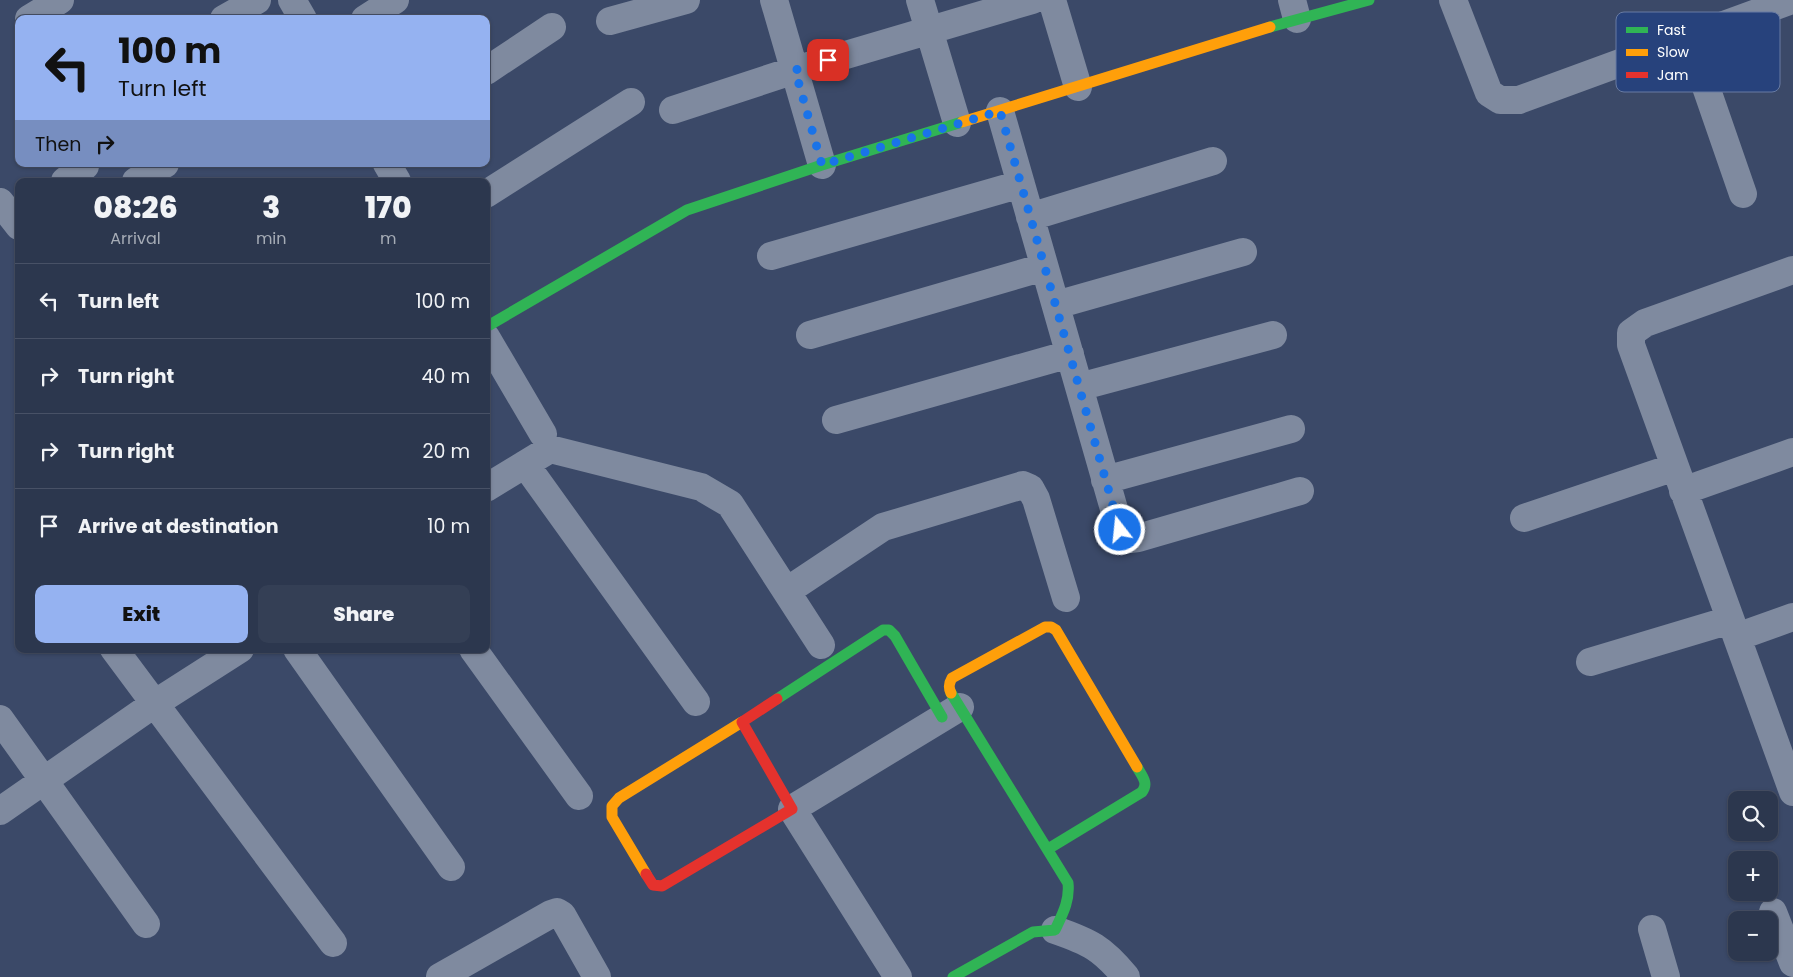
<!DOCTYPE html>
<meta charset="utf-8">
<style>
:root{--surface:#2c374e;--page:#343f55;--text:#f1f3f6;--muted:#a6acb6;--line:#485166;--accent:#95b2f1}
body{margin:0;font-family:Poppins,sans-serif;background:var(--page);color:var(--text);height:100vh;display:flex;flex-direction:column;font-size:19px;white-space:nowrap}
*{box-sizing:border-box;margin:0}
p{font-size:16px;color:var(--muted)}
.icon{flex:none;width:28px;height:28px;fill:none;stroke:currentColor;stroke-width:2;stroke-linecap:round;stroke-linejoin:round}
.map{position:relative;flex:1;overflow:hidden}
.side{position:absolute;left:15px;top:178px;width:475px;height:475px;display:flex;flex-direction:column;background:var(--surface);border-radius:10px;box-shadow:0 1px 4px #0004,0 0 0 1px var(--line)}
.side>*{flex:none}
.guide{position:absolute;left:15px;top:15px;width:475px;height:152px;border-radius:10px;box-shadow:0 1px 4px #0004,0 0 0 1px var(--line);background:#95b2f1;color:#111;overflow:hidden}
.fabs{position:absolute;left:1728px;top:791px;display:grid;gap:10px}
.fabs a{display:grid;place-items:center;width:50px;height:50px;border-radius:10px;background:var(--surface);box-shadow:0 1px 4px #0004,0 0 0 1px var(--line);font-size:25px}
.pin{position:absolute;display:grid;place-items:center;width:42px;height:42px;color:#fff;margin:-21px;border-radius:10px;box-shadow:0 2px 8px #0006}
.me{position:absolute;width:55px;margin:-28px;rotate:344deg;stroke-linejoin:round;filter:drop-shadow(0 0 4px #0008)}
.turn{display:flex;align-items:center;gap:18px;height:105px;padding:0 20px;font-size:22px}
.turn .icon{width:65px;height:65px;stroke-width:2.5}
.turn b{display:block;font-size:35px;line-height:42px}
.then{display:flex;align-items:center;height:48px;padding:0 20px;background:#0003;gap:10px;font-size:19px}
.eta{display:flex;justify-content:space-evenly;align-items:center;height:85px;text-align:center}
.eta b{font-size:30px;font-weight:800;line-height:35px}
.cta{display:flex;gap:10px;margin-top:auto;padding:10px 20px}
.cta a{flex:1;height:58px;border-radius:10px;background:var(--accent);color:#111;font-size:20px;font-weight:800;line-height:58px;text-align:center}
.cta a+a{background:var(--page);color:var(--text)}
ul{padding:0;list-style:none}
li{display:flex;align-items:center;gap:15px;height:75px;padding:0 20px;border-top:1px solid var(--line)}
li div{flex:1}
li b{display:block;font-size:19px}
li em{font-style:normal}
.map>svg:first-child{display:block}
</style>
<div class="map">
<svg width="1793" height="977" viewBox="0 0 1793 977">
<rect width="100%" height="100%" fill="#3b4968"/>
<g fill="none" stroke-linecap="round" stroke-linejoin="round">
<!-- street -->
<path stroke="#7f8a9f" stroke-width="28" d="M 292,0 L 303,19
M 774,0 L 822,165
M 920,0 L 957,123
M 1052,0 L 1078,87
M 1292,0 L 1297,19
M 1453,0 L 1489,93 L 1500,100 L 1519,100 L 1792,0
M 29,19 L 60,0
M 224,19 L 257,0
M 365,19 L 395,0
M 610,21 L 686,0
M 1689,38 L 1743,194
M 486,71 L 552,27
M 673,110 L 795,70 L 1032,0
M 1000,111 L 1120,530 L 1124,535 L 1130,539 L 1138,538 L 1300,491
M 387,164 L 397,181
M 65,181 L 85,166
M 136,181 L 165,164
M 486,194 L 631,102
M 0,202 L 19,226
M 1030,217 L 1213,161
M 771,256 L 1021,184
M 1793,270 L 1645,323 L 1631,333 L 1631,345 L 1793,792
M 1056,305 L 1243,252
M 810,335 L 1044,267
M 486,337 L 543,434
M 1079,387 L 1273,335
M 836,420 L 1070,354
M 525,464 L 696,702
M 1105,480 L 1291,429
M 486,488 L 550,449 L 701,487 L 730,504 L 821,645
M 1683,491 L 1793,452
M 1524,518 L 1675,467
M 787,591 L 883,527 L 1023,485 L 1030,488 L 1036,499 L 1066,598
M 1737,637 L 1793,617
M 114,649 L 333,943
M 297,649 L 451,867
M 473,649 L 579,796
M 1590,662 L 1730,620
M 0,719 L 146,924
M 0,811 L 154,704 L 240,649
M 1773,912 L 1793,963
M 1652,929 L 1666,977
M 1055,930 C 1090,942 1102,948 1126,977
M 440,977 L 551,914 L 557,912 L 562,915 L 597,977
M 898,977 L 792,809 L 960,707"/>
<!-- fast -->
<path stroke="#30b455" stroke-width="11" d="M 1270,27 L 1369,0
M 486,327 L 687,210 L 822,165 L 962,122
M 951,693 L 1068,883 C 1070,901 1062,915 1055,930 L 1033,932 L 953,977
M 777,699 L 883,630 L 889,630 L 895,636 L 942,717
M 1048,849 L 1142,792 C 1149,783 1142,776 1137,767"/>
<!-- slow -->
<path stroke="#ff9f0a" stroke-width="11" d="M 962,122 L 1270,27
M 951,693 C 948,687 949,683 952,678 L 1045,627 L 1051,627 L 1056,630 L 1137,767
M 646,874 L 612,817 L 612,806 L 619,798 L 742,722"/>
<!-- jam -->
<path stroke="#e5322d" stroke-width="11" d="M 646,874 L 653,885 L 662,886 L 792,809 L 742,722 L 777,699"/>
</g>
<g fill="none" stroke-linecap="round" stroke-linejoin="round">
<!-- route -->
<path stroke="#1a73e8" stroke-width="9" stroke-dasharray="0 16.2" d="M 828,60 L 795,70 L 822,165 L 1000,111 L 1120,530"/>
</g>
<!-- legend -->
<rect x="1616" y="12" width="164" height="80" rx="8" fill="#27427c" stroke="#687ba3" stroke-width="1"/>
<rect x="1626" y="27" width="22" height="6" fill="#30b455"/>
<rect x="1626" y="49" width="22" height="7" fill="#ff9f0a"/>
<rect x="1626" y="72" width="22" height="6" fill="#e5322d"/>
<g font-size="14" fill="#fff">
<text x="1657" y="35">Fast</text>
<text x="1657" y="57">Slow</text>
<text x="1657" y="80">Jam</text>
</g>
</svg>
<div class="fabs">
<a><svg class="icon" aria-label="search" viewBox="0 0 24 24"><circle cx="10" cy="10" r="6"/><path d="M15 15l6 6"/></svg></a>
<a>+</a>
<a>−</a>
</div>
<div class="pin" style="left:828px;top:60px;background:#d93025"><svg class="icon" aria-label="arrive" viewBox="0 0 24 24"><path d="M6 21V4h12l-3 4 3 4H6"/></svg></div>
<svg class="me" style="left:1120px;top:530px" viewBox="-20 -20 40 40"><circle r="17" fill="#1a73e8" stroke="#fff" stroke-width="3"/><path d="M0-11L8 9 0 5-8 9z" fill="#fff"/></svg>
<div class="guide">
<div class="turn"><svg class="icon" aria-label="left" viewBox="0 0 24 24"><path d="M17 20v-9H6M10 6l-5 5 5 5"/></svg><div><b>100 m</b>Turn left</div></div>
<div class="then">Then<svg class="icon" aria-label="right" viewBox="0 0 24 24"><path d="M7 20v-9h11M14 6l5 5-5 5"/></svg></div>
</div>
<section class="side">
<div class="eta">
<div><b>08:26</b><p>Arrival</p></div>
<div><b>3</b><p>min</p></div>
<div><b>170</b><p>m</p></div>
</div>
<ul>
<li><svg class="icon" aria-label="left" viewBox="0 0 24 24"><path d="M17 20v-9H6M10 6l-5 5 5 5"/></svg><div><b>Turn left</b></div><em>100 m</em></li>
<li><svg class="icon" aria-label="right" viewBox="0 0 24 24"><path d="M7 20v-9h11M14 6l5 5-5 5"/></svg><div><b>Turn right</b></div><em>40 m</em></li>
<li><svg class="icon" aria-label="right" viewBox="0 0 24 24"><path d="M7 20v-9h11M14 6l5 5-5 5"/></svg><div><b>Turn right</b></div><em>20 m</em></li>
<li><svg class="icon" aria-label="arrive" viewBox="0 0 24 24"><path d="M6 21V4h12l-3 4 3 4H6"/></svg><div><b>Arrive at destination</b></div><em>10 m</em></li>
</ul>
<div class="cta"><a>Exit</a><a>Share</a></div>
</section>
</div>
